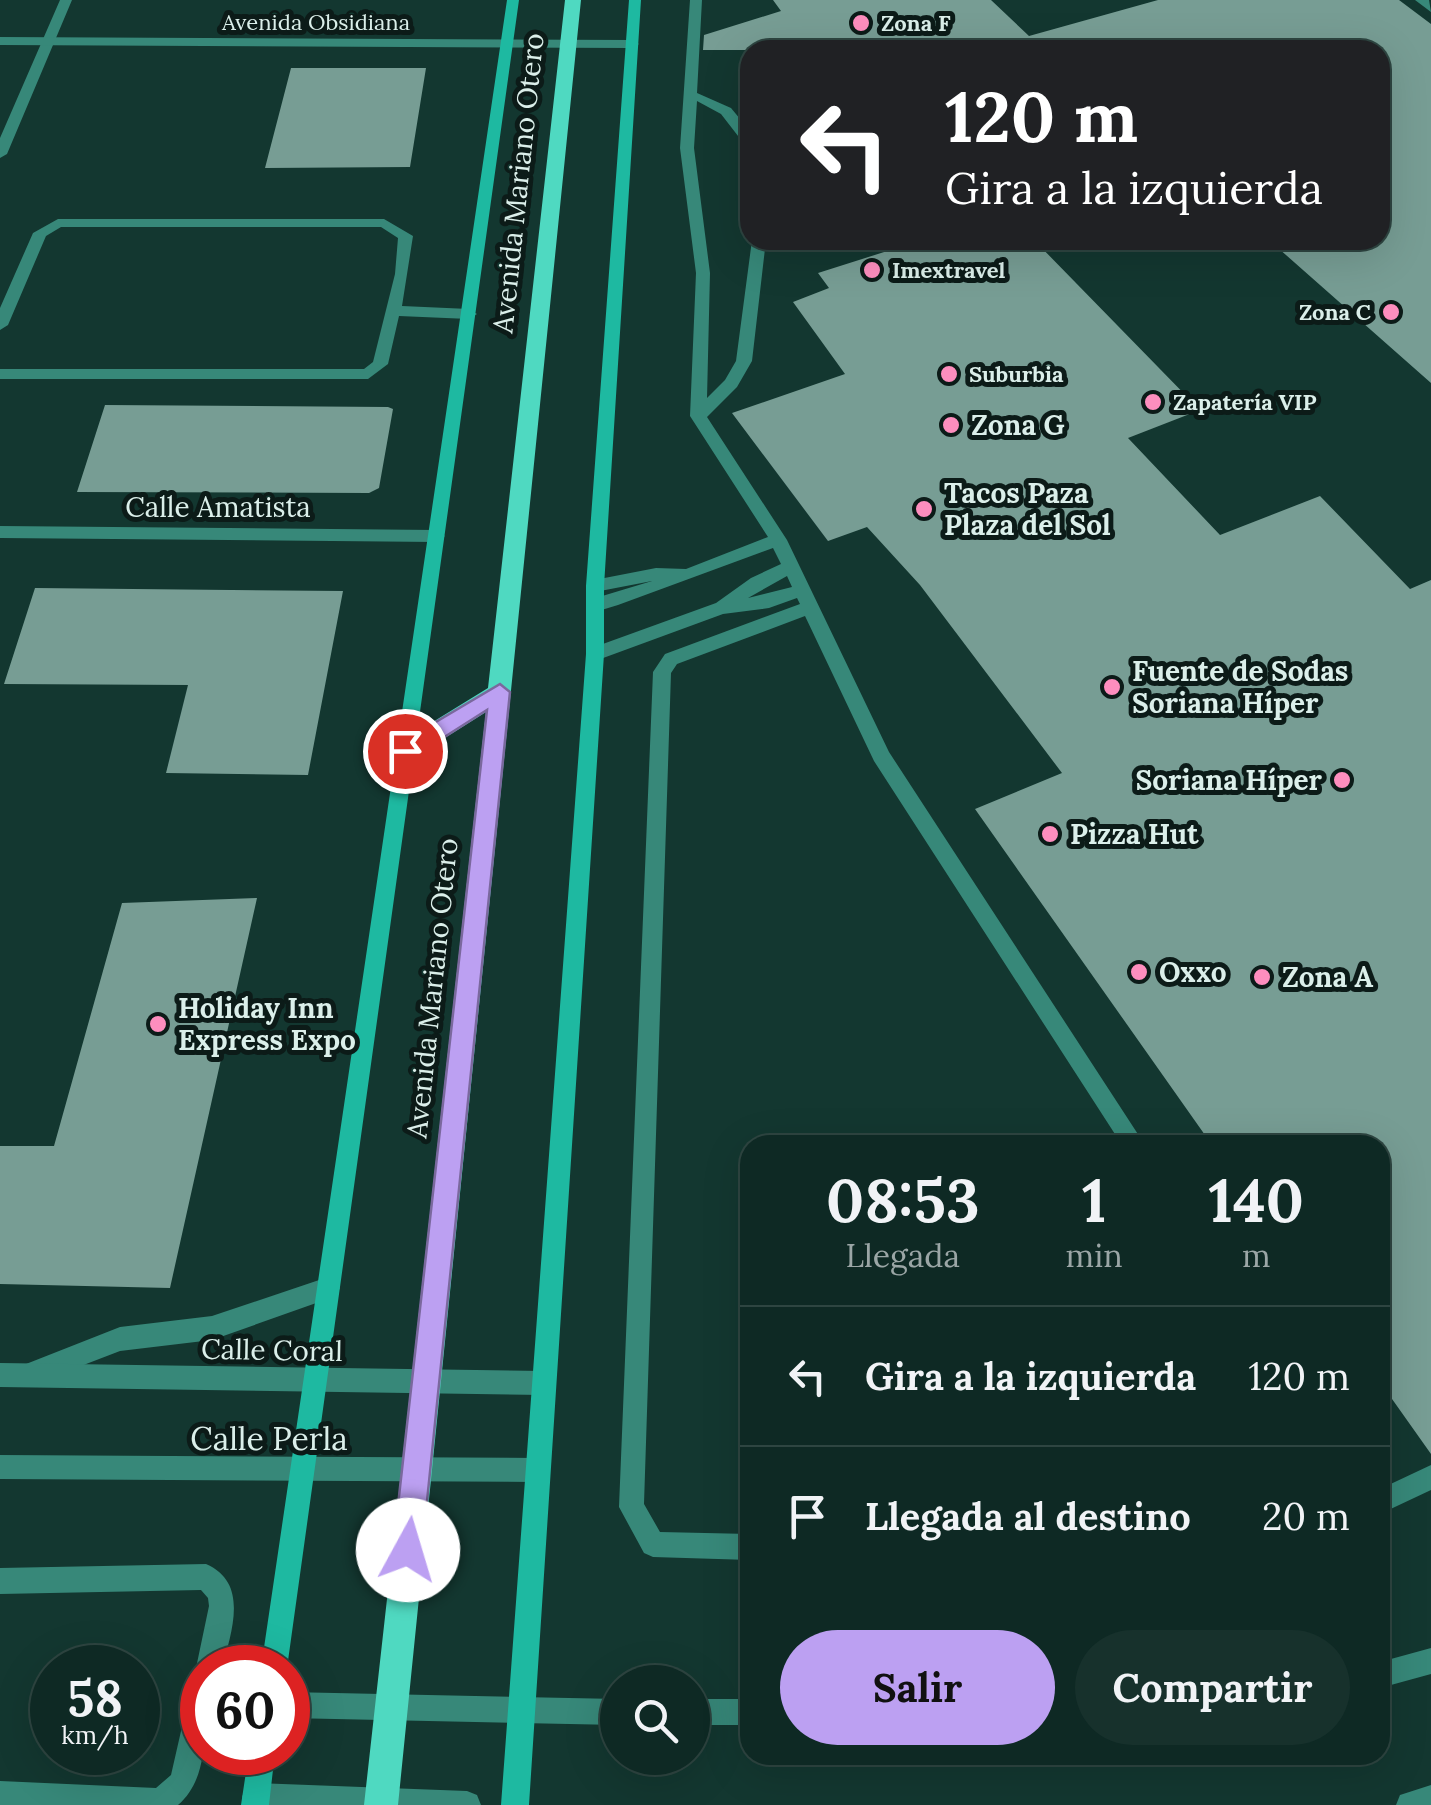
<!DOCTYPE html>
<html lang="es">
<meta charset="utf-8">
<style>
:root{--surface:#0e2924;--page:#17312c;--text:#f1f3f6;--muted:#9ba6a6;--line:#2e4541;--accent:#bca0f2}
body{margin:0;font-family:Lora,serif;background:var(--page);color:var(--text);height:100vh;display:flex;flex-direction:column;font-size:38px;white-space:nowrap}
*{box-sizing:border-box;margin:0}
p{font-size:32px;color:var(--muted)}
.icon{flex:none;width:55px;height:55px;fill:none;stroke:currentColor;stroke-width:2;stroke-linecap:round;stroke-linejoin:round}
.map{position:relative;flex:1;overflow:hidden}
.sheet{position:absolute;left:740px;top:1135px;width:650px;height:630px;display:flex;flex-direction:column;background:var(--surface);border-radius:30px;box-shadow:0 10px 40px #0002,0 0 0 2px var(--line)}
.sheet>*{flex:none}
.guide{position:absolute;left:740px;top:40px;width:650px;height:210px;border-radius:30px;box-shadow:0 10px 40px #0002,0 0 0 2px var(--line);background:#202124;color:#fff;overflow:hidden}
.fabs{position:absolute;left:600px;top:1665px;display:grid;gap:20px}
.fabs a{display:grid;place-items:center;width:110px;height:110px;border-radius:50%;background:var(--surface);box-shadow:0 10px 40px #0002,0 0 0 2px var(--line);font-size:50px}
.speed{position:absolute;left:30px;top:1645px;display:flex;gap:20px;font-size:50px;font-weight:700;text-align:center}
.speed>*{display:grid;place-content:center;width:130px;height:130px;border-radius:50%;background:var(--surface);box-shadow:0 10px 40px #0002,0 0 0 2px var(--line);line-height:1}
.speed small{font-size:25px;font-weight:400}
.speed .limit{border:15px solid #d22;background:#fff;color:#111}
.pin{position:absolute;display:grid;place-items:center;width:85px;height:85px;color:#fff;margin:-42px;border:5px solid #fff;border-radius:50%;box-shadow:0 2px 10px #0007}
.me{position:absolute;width:110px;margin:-55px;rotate:6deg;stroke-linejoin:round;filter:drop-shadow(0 0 8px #0008)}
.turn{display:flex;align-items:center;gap:35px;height:210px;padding:0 40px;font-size:45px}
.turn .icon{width:130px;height:130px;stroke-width:2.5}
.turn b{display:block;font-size:70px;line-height:85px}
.eta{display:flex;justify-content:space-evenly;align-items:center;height:170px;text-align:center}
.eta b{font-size:60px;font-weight:800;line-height:70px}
.primary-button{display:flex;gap:20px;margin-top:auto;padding:20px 40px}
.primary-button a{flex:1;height:115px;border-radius:60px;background:var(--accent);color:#111;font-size:40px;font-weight:800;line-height:115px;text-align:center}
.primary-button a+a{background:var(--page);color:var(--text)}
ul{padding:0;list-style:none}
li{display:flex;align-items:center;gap:30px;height:140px;padding:0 40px;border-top:2px solid var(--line)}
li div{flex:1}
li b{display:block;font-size:38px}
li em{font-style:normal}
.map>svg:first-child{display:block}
</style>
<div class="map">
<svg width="1431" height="1805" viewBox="0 0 1431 1805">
<rect width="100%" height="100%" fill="#133730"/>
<!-- building -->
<path fill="#779d94" d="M 773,0 L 991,0 L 1029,36 L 1158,0 L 1399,0 L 1431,24 L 1431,383 L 1269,240 L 1380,240 L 1380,50 L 703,50 L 704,35 L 781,11 Z
M 291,68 L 426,68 L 410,167 L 265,168 Z
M 922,240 L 1034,240 L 1200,410 L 1128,438 L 1220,535 L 1320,496 L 1410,589 L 1431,580 L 1431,1454 L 1380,1382 L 1380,1145 L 1212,1145 L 975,809 L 1062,773 L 920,585 L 867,527 L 828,541 L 732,413 L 845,374 L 793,302 L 829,288 L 818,273 Z
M 105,405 L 388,407 L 393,409 L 379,488 L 369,493 L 77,492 Z
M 35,588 L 343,591 L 308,775 L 166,773 L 188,685 L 4,684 Z
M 257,898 L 170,1288 L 0,1284 L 0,1146 L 54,1146 L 122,903 Z"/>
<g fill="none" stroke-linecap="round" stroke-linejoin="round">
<!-- service -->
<path fill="#378879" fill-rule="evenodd" d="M 690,0 L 702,0 L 697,93 L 731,108 L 750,131 L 750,146 L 745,145 L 721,114 L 697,101 L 694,148 L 710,273 L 707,398 L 725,380 L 736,361 L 752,240 L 766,240 L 752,361 L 737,387 L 707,417 L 787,540 L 889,752 L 1145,1145 L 1122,1145 L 874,761 L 805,616 L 677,664 L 671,673 L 644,1504 L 660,1532 L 750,1534 L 750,1560 L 653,1557 L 644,1553 L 619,1507 L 653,672 L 665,654 L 800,604 L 797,598 L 769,608 L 723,614 L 595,661 L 586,654 L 589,649 L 716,603 L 751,578 L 781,564 L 773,548 L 618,605 L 595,612 L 586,605 L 589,600 L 652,581 L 595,592 L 586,586 L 589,581 L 656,568 L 686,569 L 768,537 L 690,416 L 696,273 L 680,148 ZM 787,576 L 792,587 L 748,598 Z
M 1415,0 L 1429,0 L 1431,12 Z
M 58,219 L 384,219 L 413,236 L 402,306 L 469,309 L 477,314 L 469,319 L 399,316 L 388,364 L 368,379 L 0,379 L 0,369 L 364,369 L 373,362 L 395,274 L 398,238 L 381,227 L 61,227 L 46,236 L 8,325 L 0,330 L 0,308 L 33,233 Z
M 328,1277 L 336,1280 L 340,1288 L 336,1296 L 212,1340 L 120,1351 L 34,1384 L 26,1380 L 22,1372 L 26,1364 L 120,1327 L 212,1316 Z
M 1431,1465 L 1431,1490 L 1380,1514 L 1380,1489 Z
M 206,1564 C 250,1583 231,1633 222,1668 L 202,1668 L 202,1678 L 196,1668 L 209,1606 L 208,1598 L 201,1590 L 0,1594 L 0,1568 Z
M 202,1683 C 205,1723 211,1777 178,1805 L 0,1805 L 0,1781 L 156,1788 L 171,1775 L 189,1696 L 193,1687 Z"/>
<!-- minor -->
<path fill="#378879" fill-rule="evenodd" d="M 60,0 L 72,0 L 7,154 L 0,158 L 0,138 Z
M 0,526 L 436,530 L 445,536 L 436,542 L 0,538 Z
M 0,1363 L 543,1371 L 551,1375 L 555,1383 L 551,1391 L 543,1395 L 0,1387 Z
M 0,1455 L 537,1458 L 546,1461 L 549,1470 L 546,1479 L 537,1482 L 0,1479 Z"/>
<!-- tertiary -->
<path fill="#378879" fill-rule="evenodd" d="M 0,37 L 632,40 L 639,44 L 632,48 L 0,45 Z
M 1431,1648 L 1431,1674 L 1380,1688 L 1380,1662 Z
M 288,1692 L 618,1699 L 618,1725 L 288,1718 Z
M 692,1699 L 750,1699 L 750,1725 L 692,1725 Z
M 256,1783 L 467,1791 L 477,1795 L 481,1805 L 246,1805 L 242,1797 L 246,1787 Z
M 1431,1785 L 1431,1805 L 1396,1805 L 1400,1795 Z"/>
<!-- secondary -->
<path fill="#1eb9a1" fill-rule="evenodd" d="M 507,0 L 519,0 L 287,1668 L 261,1668 Z
M 629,0 L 641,0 L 604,586 L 604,654 L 529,1805 L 501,1805 L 586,654 L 586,586 Z
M 249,1752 L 275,1752 L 269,1805 L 241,1805 Z"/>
<!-- primary -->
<path fill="#4fd9c1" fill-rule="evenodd" d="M 565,0 L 581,0 L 398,1805 L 364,1805 L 486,712 L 413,758 L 397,758 L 393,751 L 397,744 L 488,688 Z"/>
</g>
<!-- route -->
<path fill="#bca0f2" stroke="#7a689d" stroke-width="2.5" d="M 500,684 L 510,692 L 422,1550 L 418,1560 L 408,1564 L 397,1560 L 393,1550 L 487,710 L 413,757 L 397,757 L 394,751 L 397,745 Z"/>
<!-- markers -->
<g fill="#fd8ebe" stroke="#0c1b18" stroke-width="4">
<circle cx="861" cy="23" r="10"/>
<circle cx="872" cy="270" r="10"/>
<circle cx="1391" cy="312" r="10"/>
<circle cx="949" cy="374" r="10"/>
<circle cx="1153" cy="402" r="10"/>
<circle cx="951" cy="425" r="10"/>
<circle cx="924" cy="509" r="10"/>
<circle cx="1112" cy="687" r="10"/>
<circle cx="1342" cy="780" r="10"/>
<circle cx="1050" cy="834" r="10"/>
<circle cx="1139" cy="972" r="10"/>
<circle cx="1262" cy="977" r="10"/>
<circle cx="158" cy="1024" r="10"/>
</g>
<g text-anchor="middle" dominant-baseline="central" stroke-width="10" stroke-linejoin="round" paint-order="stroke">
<!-- far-street labels -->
<g font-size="22" fill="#dbefea" stroke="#0c1b18">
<text x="316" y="22">Avenida Obsidiana</text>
</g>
<!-- far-poi labels -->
<g font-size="22" font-weight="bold" fill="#dbefea" stroke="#0c1b18" text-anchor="start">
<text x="881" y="23">Zona F</text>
<text x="892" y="270">Imextravel</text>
<text x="1371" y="312" text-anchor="end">Zona C</text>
<text x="969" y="374">Suburbia</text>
<text x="1173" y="402">Zapatería VIP</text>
</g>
<!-- street labels -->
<g font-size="28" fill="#dbefea" stroke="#0c1b18">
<text transform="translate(518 183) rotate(-84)">Avenida Mariano Otero</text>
<text x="218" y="507">Calle Amatista</text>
<text transform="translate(432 988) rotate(-84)">Avenida Mariano Otero</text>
<text transform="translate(272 1350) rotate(1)">Calle Coral</text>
</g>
<!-- poi labels -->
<g font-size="28" font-weight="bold" fill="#dbefea" stroke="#0c1b18" text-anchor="start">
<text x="971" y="425">Zona G</text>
<text x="944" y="493">Tacos Paza<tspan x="944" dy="32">Plaza del Sol</tspan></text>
<text x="1132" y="671">Fuente de Sodas<tspan x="1132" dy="32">Soriana Híper</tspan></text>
<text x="1322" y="780" text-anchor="end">Soriana Híper</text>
<text x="1070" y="834">Pizza Hut</text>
<text x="1159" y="972">Oxxo</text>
<text x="1282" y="977">Zona A</text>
<text x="178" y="1008">Holiday Inn<tspan x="178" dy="32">Express Expo</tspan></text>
</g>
<!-- near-street labels -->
<g font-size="32" fill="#dbefea" stroke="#0c1b18">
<text x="269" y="1438">Calle Perla</text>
</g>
</g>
</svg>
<div class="fabs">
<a><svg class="icon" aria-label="search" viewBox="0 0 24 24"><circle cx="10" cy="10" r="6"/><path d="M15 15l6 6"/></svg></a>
</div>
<div class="speed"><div>58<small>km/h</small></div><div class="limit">60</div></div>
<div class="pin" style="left:405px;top:751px;background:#d93025"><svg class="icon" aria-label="arrive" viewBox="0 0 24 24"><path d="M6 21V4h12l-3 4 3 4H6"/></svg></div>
<svg class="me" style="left:408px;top:1550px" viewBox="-20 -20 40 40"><circle r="19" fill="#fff"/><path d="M0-13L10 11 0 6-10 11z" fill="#bca0f2"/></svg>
<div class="guide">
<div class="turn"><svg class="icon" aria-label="left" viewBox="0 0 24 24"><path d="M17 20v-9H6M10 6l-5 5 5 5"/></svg><div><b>120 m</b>Gira a la izquierda</div></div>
</div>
<section class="sheet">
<div class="eta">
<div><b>08:53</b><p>Llegada</p></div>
<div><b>1</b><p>min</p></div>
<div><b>140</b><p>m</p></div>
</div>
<ul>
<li><svg class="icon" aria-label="left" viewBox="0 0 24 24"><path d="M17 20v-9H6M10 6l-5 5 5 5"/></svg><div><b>Gira a la izquierda</b></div><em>120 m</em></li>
<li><svg class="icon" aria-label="arrive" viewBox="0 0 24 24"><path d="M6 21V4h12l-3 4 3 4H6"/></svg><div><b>Llegada al destino</b></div><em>20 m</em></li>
</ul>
<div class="primary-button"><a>Salir</a><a>Compartir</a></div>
</section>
</div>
